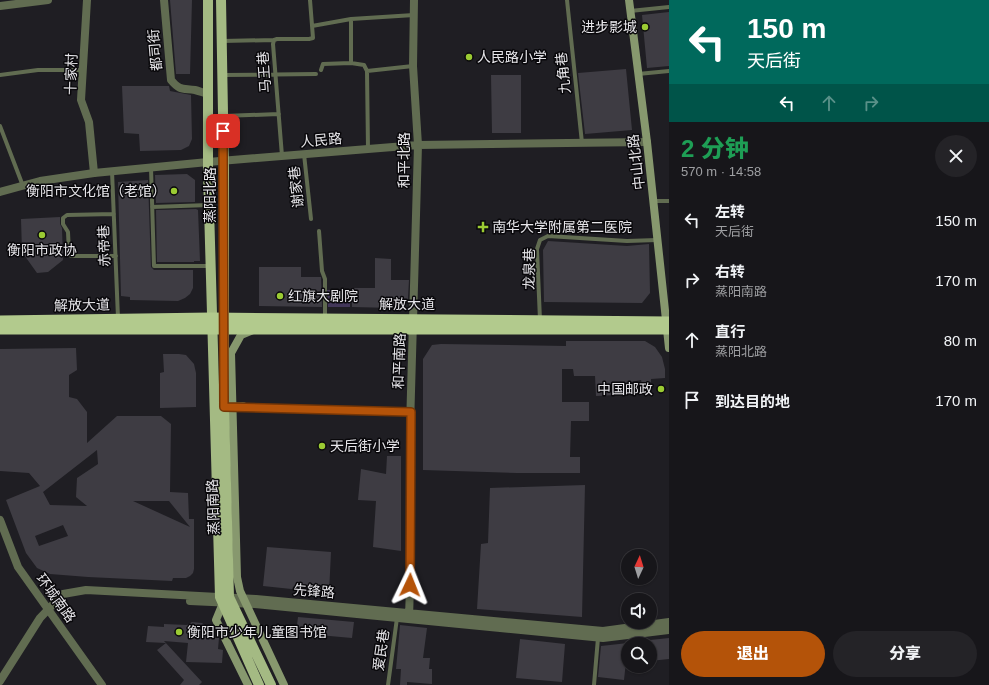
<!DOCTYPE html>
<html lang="zh">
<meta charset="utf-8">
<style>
:root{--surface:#17161a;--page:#242327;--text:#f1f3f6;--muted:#9e9fa2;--line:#363539;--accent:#b45309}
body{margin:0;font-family:Helvetica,"Noto Sans SC",sans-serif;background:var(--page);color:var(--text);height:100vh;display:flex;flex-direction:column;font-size:15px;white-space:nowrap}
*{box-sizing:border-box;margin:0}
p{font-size:13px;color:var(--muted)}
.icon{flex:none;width:22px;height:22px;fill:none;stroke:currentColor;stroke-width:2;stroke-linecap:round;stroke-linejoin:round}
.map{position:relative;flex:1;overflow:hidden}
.panel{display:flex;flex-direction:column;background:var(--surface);width:320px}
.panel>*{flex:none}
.top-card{background:#00695c;color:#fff;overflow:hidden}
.needle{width:26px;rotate:4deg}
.fabs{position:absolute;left:621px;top:549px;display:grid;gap:8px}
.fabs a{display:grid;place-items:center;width:36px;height:36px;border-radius:50%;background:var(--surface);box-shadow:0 1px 3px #0004,0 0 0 1px var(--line);font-size:20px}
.pin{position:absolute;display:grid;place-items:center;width:34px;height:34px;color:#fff;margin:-17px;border-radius:8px;box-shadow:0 2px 6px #0006}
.me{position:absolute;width:44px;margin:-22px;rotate:2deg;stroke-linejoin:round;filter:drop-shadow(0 0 3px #0008)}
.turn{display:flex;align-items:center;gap:14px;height:84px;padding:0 12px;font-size:18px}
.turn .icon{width:52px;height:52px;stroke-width:2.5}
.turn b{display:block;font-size:28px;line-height:34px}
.lanes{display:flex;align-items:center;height:38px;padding:0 12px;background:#0003;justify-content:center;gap:20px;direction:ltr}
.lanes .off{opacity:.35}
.round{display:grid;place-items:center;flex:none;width:42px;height:42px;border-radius:21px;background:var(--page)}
.overview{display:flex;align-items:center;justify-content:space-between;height:68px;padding:0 12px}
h1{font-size:24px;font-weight:800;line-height:30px;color:#1e9e55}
.cta{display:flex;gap:8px;margin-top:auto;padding:8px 12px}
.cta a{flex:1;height:46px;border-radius:24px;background:var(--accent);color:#fff;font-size:16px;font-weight:800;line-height:46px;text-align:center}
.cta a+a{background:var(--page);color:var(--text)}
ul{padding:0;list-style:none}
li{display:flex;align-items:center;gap:12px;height:60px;padding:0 12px}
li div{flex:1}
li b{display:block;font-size:15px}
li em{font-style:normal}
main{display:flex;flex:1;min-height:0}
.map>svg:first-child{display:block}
</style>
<main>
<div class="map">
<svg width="669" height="685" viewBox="0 0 669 685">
<rect width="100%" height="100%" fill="#1f1e23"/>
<!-- green -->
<path fill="#423659" d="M 327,290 L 350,290 L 350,307 L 328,307 Z"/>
<!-- building -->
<path fill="#3e3c43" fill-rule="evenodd" d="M 170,0 L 192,0 L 190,74 L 176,74 Z
M 669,12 L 669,66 L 647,68 L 642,15 Z
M 626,69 L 632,130 L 585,134 L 578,73 Z
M 491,75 L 521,75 L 521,133 L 492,133 Z
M 122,86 L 169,86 L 170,91 L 191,95 L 192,139 L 189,146 L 181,150 L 140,151 L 139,134 L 124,133 Z
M 187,174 L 195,180 L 195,202 L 156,203 L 155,175 Z
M 148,180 L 151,267 L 154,270 L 193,270 L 193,288 L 190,294 L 185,298 L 178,301 L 130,300 L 130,297 L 121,296 L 118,182 Z
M 196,209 L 198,210 L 200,261 L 194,261 L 194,262 L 157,262 L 156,210 Z
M 60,217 L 60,224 L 62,228 L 63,260 L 48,272 L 37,273 L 22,252 L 21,219 Z
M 548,241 L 627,246 L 649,244 L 650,293 L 642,303 L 544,302 L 543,250 Z
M 375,258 L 391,259 L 391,280 L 409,280 L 408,298 L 407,302 L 394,308 L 352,307 L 352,288 L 375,288 Z
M 259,267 L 301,267 L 301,277 L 321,277 L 322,307 L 259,306 Z
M 566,341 L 645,341 L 655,347 L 662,357 L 665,369 L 665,378 L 651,379 L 651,382 L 642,384 L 641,380 L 615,385 L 615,395 L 596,396 L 595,376 L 574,376 L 573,369 L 562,369 L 562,402 L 589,402 L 589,421 L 571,421 L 570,457 L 580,457 L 580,473 L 517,473 L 423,470 L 423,359 L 432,345 L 441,344 L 566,346 Z
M 76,348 L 77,370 L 69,375 L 69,397 L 77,399 L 87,412 L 87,443 L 117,416 L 161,416 L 171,424 L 170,492 L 188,493 L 189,519 L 194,519 L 194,569 L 193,573 L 190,576 L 186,578 L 173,578 L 172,581 L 88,577 L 50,574 L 37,568 L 26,553 L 6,500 L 40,486 L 29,473 L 0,471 L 0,349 ZM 97,450 L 98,464 L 77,478 L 76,497 L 87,506 L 50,505 L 43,492 ZM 133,501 L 169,501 L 190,527 ZM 63,525 L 68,536 L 39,546 L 35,536 Z
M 163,354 L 179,354 L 186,355 L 194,364 L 196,373 L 196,407 L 160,408 L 160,373 L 164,372 Z
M 387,456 L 401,456 L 401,551 L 373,547 L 376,501 L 358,500 L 361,469 L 386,474 Z
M 585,485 L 582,617 L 477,609 L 481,544 L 488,543 L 490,488 Z
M 267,547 L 331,552 L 329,593 L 263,586 Z
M 298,617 L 354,622 L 352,638 L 296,633 Z
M 192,622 L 202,623 L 208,628 L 208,630 L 211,630 L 211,634 L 215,634 L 215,638 L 219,638 L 218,649 L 223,650 L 222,663 L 186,662 L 188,643 L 164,641 L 202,682 L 199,685 L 180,685 L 184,680 L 157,650 L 166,643 L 146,642 L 148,626 L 164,627 L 164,624 L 187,625 Z
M 400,625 L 427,628 L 423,658 L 430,658 L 429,669 L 432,669 L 432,684 L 407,682 L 407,685 L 400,685 L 401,669 L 396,669 Z
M 669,638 L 669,659 L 650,661 L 650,640 Z
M 520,639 L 565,644 L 562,682 L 516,678 Z
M 628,643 L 624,680 L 598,677 L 601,646 Z"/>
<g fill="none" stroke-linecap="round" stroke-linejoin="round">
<!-- service -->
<path stroke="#616c51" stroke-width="4" d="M 567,0 L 582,143
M 630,11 L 669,7
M 351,19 L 351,63
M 312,26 L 351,19 L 414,15
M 222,41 L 274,40
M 321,70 L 323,64 L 351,63 L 364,65 L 367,71 L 413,66
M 367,71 L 368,149
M 638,74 L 669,71
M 0,75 L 38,70 L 83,70
M 223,75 L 316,74
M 223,116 L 279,114
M 0,126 L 23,186
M 304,154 L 311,219
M 282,156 L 273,44 L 274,40 L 277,39 L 309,39 L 313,38 L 310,0
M 151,168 L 154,266 L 210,266
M 112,171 L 118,318
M 654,201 L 669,201
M 152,207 L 209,205
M 114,214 L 67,215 L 63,218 L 63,224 L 68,232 L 69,253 L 71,256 L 116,256
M 319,231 L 322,271 L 325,279 L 325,318
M 540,320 L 537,249 L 540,240 L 548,236 L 627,241 L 657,240
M 243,406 L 411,412
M 388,685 L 397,618
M 594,685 L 598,638"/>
<!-- minor -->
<path stroke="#616c51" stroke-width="8" d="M 87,0 L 81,100 L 89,122 L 94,173
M 225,407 L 243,406"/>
<!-- tertiary -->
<path stroke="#616c51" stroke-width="8" d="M 164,0 L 171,80 C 180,91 183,88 195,90 C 199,91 204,93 208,94
M 0,6 L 48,0
M 0,192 L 40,181 L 94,173 L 208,162 L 368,149 L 418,145 L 647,142
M 0,520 L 18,567 L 102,685
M 190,601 L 255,604 L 603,638 L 669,630
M 409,617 L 411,557 L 410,427 L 418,145 L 413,66 L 414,0
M 0,681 L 40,618 L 63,594 L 86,590 L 256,599 L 603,631 L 669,622"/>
<!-- secondary -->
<path stroke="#87986e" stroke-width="8" d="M 629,0 L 647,142 L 669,348
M 253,330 L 241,335 L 231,353 L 237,577 L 240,591 L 284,685
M 223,603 L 216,620 L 248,685"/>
<!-- primary -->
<path stroke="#a4ba83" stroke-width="10" d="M 208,0 L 208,172 L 220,597 L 259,685
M 221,0 L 224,170 L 224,407 L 229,597 L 271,685"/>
<!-- trunk -->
<path stroke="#b2ca8d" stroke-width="11" d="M 0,321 L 211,318 L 669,322
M 0,329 L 669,329"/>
</g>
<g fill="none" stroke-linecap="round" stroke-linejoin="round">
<!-- route casing -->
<g stroke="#753606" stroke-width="10">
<path id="route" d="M 223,131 L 224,407 L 411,412 L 410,585"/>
</g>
<!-- route -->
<use href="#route" stroke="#b45309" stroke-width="7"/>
</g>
<!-- markers -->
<g fill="#9bcb33" stroke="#09080b" stroke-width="1.5">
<circle cx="645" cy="27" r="4"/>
<circle cx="469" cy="57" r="4"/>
<circle cx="174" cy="191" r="4"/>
<path d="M481 221h4v4h4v4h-4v4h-4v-4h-4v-4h4z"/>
<circle cx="42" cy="235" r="4"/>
<circle cx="280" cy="296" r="4"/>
<circle cx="661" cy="389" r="4"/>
<circle cx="322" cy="446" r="4"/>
<circle cx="179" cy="632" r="4"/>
</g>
<g text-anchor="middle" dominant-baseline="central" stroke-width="3" stroke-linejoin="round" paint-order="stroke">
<!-- poi labels -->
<g font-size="14" fill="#e6e5e9" stroke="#09080b" text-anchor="start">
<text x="637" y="27" text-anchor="end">进步影城</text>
<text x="477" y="57">人民路小学</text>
<text x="166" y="191" text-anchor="end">衡阳市文化馆（老馆）</text>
<text x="492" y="227">南华大学附属第二医院</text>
<text x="42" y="250" text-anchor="middle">衡阳市政协</text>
<text x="288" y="296">红旗大剧院</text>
<text x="653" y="389" text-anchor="end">中国邮政</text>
<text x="330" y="446">天后街小学</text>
<text x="187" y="632">衡阳市少年儿童图书馆</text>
</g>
<!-- street labels -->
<g font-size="14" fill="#e6e5e9" stroke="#09080b">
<text transform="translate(155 50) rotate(-95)">都司街</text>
<text transform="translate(264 72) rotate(-94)">马王巷</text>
<text transform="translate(563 73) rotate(-96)">九角巷</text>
<text transform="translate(71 74) rotate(-88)">十家村</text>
<text transform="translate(321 140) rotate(-5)">人民路</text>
<text transform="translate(404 160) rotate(-90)">和平北路</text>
<text transform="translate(636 162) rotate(-97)">中山北路</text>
<text transform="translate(296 187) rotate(-96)">谢家巷</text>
<text transform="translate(210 195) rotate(-90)">蒸阳北路</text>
<text transform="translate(104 246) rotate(-92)">赤帝巷</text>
<text transform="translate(529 269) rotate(-89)">龙泉巷</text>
<text x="407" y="304">解放大道</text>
<text transform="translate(82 305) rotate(-1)">解放大道</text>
<text transform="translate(399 361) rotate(-88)">和平南路</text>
<text transform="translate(213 507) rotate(-92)">蒸阳南路</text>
<text transform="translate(314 591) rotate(5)">先锋路</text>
<text transform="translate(56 598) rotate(54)">环城南路</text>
<text transform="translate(381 650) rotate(-82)">爱民巷</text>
</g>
</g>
</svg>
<div class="fabs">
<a><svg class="needle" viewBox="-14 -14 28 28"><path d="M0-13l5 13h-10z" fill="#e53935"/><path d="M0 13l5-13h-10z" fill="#9e9fa2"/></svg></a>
<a><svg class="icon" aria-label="sound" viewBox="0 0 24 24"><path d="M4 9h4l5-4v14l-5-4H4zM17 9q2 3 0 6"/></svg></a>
<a><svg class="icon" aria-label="search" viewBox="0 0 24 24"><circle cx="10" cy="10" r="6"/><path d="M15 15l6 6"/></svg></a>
</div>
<div class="pin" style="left:223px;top:131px;background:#d93025"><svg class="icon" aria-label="arrive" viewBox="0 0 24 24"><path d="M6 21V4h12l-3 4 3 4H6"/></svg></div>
<svg class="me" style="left:410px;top:585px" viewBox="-20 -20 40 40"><path d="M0-17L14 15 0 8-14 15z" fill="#b45309" stroke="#fff" stroke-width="4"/></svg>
</div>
<section class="panel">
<div class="top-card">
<div class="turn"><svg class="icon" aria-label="left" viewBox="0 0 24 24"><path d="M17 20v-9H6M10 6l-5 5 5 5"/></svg><div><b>150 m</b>天后街</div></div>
<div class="lanes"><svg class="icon" aria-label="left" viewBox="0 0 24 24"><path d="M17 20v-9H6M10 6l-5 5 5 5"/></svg><svg class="icon off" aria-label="ahead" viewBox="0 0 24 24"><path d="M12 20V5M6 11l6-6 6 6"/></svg><svg class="icon off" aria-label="right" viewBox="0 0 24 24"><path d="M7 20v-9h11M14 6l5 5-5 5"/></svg></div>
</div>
<div class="overview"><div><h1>2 分钟</h1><p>570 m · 14:58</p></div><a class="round"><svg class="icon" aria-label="close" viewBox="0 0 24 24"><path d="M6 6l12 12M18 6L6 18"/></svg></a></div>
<ul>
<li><svg class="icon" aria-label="left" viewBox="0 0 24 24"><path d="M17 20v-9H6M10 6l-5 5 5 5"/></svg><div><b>左转</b><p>天后街</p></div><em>150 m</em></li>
<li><svg class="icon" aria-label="right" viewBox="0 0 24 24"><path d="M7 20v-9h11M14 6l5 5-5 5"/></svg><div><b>右转</b><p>蒸阳南路</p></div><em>170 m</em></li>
<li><svg class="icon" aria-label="ahead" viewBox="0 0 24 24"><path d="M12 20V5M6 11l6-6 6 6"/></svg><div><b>直行</b><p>蒸阳北路</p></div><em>80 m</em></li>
<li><svg class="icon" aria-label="arrive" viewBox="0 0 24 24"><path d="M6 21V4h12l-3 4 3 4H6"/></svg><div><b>到达目的地</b></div><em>170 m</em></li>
</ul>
<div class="cta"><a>退出</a><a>分享</a></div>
</section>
</main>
